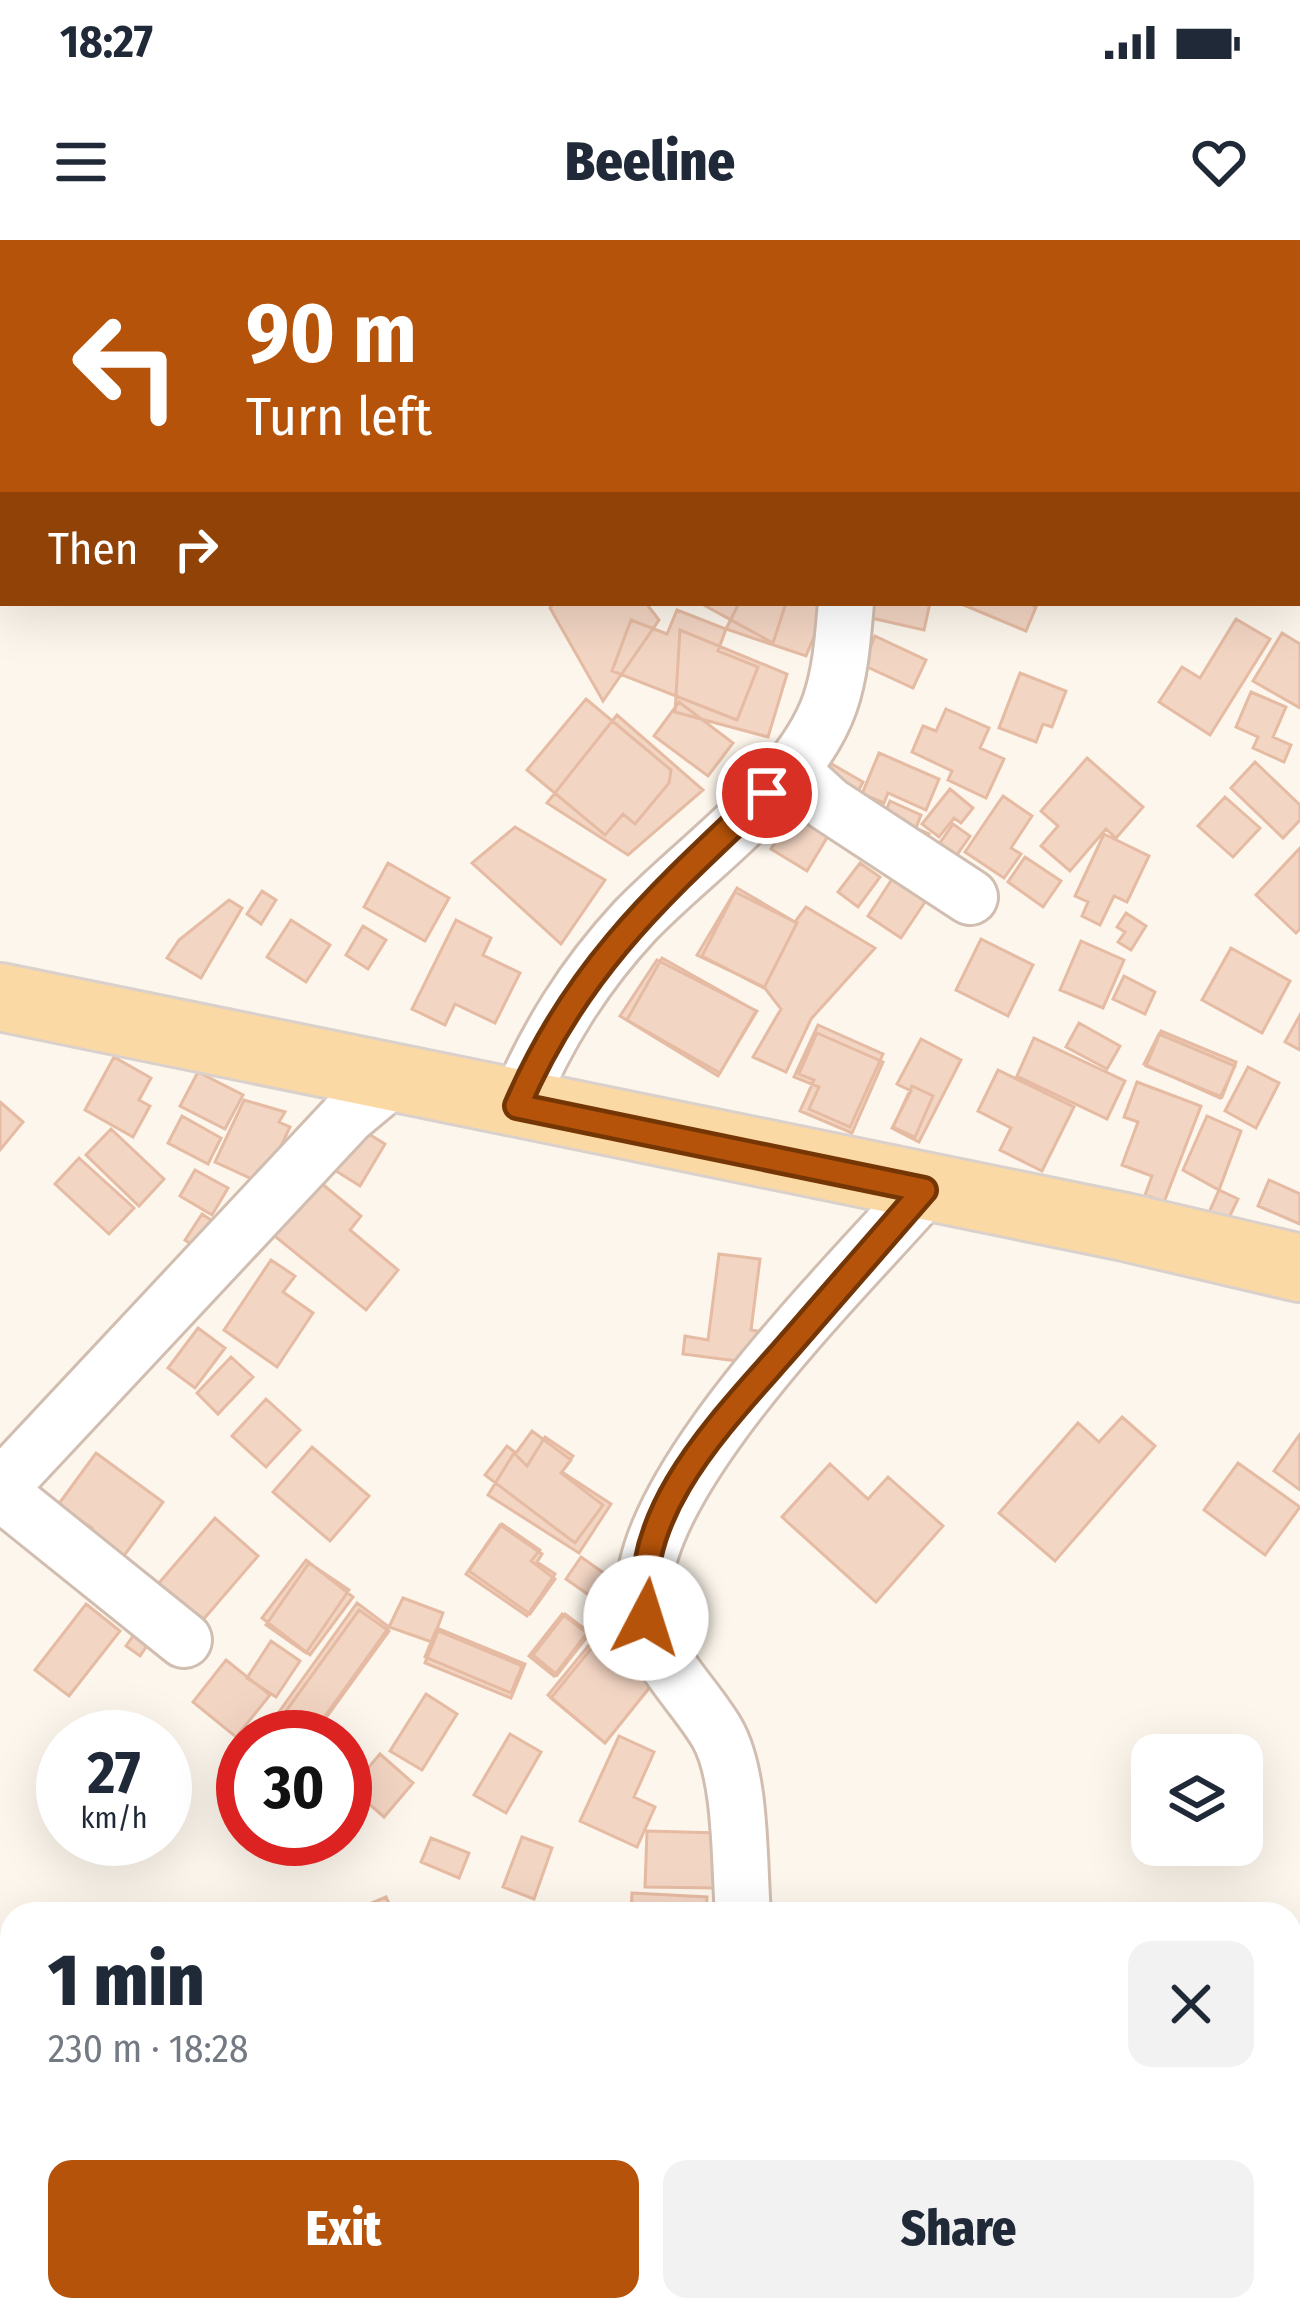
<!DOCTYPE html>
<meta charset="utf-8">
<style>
:root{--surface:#fff;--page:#f2f2f3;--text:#1f2937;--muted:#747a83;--accent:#b45309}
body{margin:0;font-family:"Fira Sans Condensed",sans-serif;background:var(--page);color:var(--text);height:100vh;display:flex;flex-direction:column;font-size:45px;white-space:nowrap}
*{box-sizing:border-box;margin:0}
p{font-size:39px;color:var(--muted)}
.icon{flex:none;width:66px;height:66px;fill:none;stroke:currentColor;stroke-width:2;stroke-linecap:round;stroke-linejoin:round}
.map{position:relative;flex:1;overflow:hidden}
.sheet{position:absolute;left:0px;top:1662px;width:1302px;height:420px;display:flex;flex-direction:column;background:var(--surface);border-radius:36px 36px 0 0;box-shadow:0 12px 48px #0002}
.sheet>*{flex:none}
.hud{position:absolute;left:0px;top:0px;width:1302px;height:366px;box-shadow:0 12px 48px #0002;background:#b45309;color:#fff;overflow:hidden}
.controls{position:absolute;left:1131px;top:1494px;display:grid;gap:24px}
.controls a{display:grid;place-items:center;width:132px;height:132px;border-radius:24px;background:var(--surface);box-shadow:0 12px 48px #0002;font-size:60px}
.speed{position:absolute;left:36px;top:1470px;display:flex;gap:24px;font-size:60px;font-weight:700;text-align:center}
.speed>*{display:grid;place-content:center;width:156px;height:156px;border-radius:50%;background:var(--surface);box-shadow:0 12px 48px #0002;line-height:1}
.speed small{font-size:30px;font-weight:400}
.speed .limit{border:18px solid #d22;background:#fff;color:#111}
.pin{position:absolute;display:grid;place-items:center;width:102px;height:102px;color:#fff;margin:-51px;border:6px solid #fff;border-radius:50%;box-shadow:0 3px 12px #0007}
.me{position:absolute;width:132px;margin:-66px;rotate:5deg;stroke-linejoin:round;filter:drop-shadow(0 0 9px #0008)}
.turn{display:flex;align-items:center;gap:42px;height:252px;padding:0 48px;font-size:54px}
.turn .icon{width:156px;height:156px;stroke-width:2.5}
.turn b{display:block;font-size:84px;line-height:102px}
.then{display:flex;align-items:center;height:114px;padding:0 48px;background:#0003;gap:24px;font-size:45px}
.round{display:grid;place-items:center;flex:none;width:126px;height:126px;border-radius:24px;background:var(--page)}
.head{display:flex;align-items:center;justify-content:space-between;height:204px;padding:0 48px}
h1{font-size:72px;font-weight:800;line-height:90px}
.primary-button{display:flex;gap:24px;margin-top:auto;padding:24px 48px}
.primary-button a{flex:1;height:138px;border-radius:24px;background:var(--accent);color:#fff;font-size:48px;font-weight:800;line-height:138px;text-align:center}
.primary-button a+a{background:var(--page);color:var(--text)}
.status{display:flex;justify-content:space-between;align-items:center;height:84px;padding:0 60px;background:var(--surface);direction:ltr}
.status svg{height:33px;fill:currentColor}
header{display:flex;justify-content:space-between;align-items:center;height:156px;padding:0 48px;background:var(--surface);font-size:54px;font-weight:800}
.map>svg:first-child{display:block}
</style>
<div class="status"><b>18:27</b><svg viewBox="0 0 49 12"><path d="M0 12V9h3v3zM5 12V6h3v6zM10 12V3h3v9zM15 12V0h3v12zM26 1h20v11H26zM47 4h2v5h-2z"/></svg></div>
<header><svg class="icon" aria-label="menu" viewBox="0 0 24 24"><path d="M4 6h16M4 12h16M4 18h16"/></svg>Beeline<svg class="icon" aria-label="heart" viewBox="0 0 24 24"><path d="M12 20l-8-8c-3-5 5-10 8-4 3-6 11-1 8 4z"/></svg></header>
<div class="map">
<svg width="1300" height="2082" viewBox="0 0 1300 2082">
<rect width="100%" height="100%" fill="#fdf6ec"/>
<!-- building -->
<path fill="#f3d5c3" stroke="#e6bba3" stroke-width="3" d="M 417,0 L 496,0 L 495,3 Z
M 871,0 L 962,0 L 959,3 Z
M 554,363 L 646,363 L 659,380 L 603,461 L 550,368 Z
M 700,363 L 786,363 L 773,403 Z
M 739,363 L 814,363 L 826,368 L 806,416 L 726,389 Z
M 870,363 L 930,363 L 924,390 L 867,377 Z
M 959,363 L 1027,363 L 1036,367 L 1026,391 Z
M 677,370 L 726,389 L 718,411 L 758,427 L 737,480 L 612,431 L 631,380 L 667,394 Z
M 1236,379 L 1270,399 L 1210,495 L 1159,462 L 1182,427 L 1200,438 Z
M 680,390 L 787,434 L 768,497 L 675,472 Z
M 1282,393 L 1300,404 L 1300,468 L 1253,441 Z
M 875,396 L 926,420 L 913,448 L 863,425 Z
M 1020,433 L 1066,451 L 1052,487 L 1043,484 L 1036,502 L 999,488 Z
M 1251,452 L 1286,467 L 1273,497 L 1291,505 L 1284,522 L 1253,508 L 1258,497 L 1236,487 Z
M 586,459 L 671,530 L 669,543 L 635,584 L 623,574 L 605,595 L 527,530 Z
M 679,462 L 733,503 L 708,536 L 654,496 Z
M 946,469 L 989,488 L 980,508 L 1004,519 L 986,558 L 948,540 L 952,531 L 912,512 L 923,486 L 936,491 Z
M 617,475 L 703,550 L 628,615 L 547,563 Z
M 879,513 L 939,539 L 926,570 L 888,553 L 884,563 L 862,554 Z
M 1087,518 L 1143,567 L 1116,598 L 1106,589 L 1070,631 L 1041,606 L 1058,586 L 1041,571 Z
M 1255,522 L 1300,565 L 1300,580 L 1283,598 L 1231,548 Z
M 830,523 L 863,542 L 851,564 L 818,545 Z
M 950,549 L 973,568 L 961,583 L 954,578 L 939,597 L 922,584 Z
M 1003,556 L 1032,576 L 1011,608 L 1021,614 L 1004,638 L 965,612 Z
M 1225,557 L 1260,588 L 1233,617 L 1198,586 Z
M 890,561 L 921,575 L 916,588 L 929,594 L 922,610 L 881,583 Z
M 792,575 L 828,596 L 807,631 L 771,609 Z
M 953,584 L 970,596 L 952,622 L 935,610 Z
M 515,587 L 605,640 L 561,704 L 472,623 Z
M 1104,594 L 1149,616 L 1127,662 L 1114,656 L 1100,685 L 1082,676 L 1088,662 L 1075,656 Z
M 1300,608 L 1300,689 L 1296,693 L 1256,655 Z
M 1025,617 L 1061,641 L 1043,667 L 1008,642 Z
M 388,623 L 449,658 L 425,701 L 364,667 Z
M 860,623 L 880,637 L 858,667 L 838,652 Z
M 894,636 L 927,659 L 901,698 L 868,676 Z
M 737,648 L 795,682 L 806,667 L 875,708 L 811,779 L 786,832 L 753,817 L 781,769 L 764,747 L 697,715 Z
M 262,651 L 276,660 L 261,684 L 247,674 Z
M 735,652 L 797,683 L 764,748 L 702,716 Z
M 229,660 L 242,668 L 201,738 L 167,718 L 179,700 Z
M 1126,673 L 1146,686 L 1131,710 L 1118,702 L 1125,692 L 1117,687 Z
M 291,680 L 330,705 L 306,742 L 267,717 Z
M 456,680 L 491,698 L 483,715 L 520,733 L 495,783 L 455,764 L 445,785 L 412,769 Z
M 363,686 L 386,700 L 368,729 L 346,715 Z
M 981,699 L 1033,725 L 1008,776 L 956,750 Z
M 1081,701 L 1124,720 L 1103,768 L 1060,750 Z
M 1231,708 L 1290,741 L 1262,793 L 1202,760 Z
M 662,718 L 756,771 L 720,833 L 627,780 Z
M 657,720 L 757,771 L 718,836 L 620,776 Z
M 1124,736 L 1155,752 L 1145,774 L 1113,759 Z
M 1300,775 L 1300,810 L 1285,802 Z
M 1079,783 L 1120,806 L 1107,829 L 1066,807 Z
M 818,785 L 883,814 L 850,887 L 809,869 L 819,847 L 794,837 Z
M 1161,791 L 1236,822 L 1222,857 L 1146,826 Z
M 817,793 L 883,822 L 852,893 L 800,871 L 814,840 L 799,834 Z
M 1159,794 L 1235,826 L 1220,858 L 1144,824 Z
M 1034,798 L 1125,841 L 1107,879 L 1017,836 Z
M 921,799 L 961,820 L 919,902 L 892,888 L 911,851 L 897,844 Z
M 114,817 L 151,838 L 139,860 L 150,866 L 133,897 L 85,870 Z
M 1248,827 L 1279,843 L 1256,888 L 1225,871 Z
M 998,830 L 1074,867 L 1042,931 L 1000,910 L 1011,888 L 978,871 Z
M 198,832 L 243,855 L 225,889 L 180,866 Z
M 1137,842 L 1201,866 L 1164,962 L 1145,955 L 1152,936 L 1122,925 L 1138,882 L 1124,877 Z
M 912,846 L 933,856 L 915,897 L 893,887 Z
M 244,860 L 285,872 L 279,882 L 290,887 L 263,944 L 215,922 Z
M 0,862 L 23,882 L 0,910 Z
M 182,876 L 221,898 L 208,924 L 168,903 Z
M 1207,876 L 1241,891 L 1219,950 L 1183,930 Z
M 359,888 L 385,904 L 360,946 L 333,929 Z
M 111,889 L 164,939 L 139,966 L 86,915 Z
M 79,918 L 134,968 L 109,994 L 55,944 Z
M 195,930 L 228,948 L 212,975 L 180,956 Z
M 315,938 L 361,976 L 350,990 L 398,1030 L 366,1070 L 271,993 Z
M 1269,940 L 1300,954 L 1300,984 L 1258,966 Z
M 1219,950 L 1238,959 L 1225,986 L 1207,977 Z
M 202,974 L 220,986 L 202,1012 L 185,1000 Z
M 719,1014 L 760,1019 L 751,1090 L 764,1092 L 760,1124 L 683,1114 L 685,1096 L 708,1100 Z
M 271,1020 L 295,1036 L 283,1052 L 313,1073 L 277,1127 L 224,1090 Z
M 198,1088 L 225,1108 L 195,1148 L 168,1128 Z
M 231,1117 L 253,1137 L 218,1174 L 197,1153 Z
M 266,1159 L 300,1190 L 266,1227 L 232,1196 Z
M 1122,1177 L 1155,1206 L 1055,1321 L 999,1273 L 1078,1183 L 1099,1202 Z
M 532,1191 L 571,1220 L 561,1233 L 603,1265 L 575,1303 L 485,1235 L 507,1206 L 516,1213 Z
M 1300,1194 L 1300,1250 L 1274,1231 Z
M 545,1197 L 573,1216 L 562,1232 L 611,1264 L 579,1313 L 488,1255 L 514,1213 L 527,1226 Z
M 312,1207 L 369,1256 L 330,1301 L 273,1252 Z
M 96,1213 L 163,1262 L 113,1331 L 86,1312 L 92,1288 L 58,1265 Z
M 1238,1223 L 1300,1267 L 1265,1315 L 1204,1270 Z
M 830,1224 L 868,1259 L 888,1237 L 943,1286 L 876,1362 L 782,1277 Z
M 215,1278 L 258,1316 L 190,1395 L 146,1358 Z
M 502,1284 L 540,1310 L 531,1321 L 555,1339 L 530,1374 L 469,1331 Z
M 500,1285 L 542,1314 L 537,1322 L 555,1334 L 527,1376 L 466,1334 Z
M 581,1317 L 608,1336 L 593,1358 L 566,1339 Z
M 306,1320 L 353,1357 L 310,1415 L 262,1378 Z
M 309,1323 L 349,1350 L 306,1413 L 266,1385 Z
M 403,1358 L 443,1373 L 432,1402 L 389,1387 Z
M 357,1363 L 389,1387 L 310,1497 L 285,1497 L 269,1486 Z
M 86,1364 L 120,1391 L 69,1456 L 35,1430 Z
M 359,1370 L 389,1391 L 312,1497 L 284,1497 L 273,1489 Z
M 562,1374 L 587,1393 L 554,1436 L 529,1416 Z
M 565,1374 L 590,1393 L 557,1435 L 533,1415 Z
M 141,1385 L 155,1394 L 140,1416 L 126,1406 Z
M 439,1389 L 525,1424 L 511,1458 L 425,1423 Z
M 436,1390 L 522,1426 L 511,1453 L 425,1417 Z
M 598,1394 L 655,1441 L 605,1503 L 548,1455 Z
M 603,1394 L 657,1438 L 605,1503 L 551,1458 Z
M 271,1401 L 300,1421 L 276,1457 L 247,1438 Z
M 226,1420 L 270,1455 L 236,1497 L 193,1462 Z
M 426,1454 L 457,1474 L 422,1530 L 390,1511 Z
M 510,1494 L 541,1512 L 506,1573 L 474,1555 Z
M 619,1496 L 654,1512 L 634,1557 L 655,1567 L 637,1607 L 580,1581 Z
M 380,1514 L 413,1543 L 384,1577 L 351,1548 Z
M 647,1591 L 719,1593 L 717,1648 L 645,1647 Z
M 522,1597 L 552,1608 L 534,1659 L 503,1647 Z
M 431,1598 L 469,1613 L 459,1638 L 421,1622 Z
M 109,1599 L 141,1599 L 124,1615 Z
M 632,1653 L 707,1657 L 706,1674 L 631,1674 Z
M 386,1657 L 394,1674 L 346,1674 Z
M 0,1788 L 12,1810 L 12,1896 L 0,1903 Z
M 1300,1827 L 1300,1889 L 1290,1901 L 1290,1839 Z
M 1292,1971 L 1300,1977 L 1300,2044 L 1290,2058 Z
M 12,2010 L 12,2070 L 61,2070 L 68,2082 L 0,2082 L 0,2017 Z
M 600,2070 L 702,2070 L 707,2082 L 597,2082 L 593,2073 Z
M 706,2070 L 732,2070 L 736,2082 L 710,2082 Z
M 1049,2070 L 1072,2070 L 1078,2074 L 1072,2082 L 1060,2082 Z"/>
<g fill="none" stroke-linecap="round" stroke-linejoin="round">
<!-- minor casing -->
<g stroke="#d1beb0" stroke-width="60">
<path id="minor" d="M 374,3 L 376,0
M 1004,3 L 1006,0
M 0,23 L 3,25
M 791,530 L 828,564 L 970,657
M 517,866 C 547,796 583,737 635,681 C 696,617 801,547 830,463 C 841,431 843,396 846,363
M 0,1248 L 348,876 L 390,841
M 0,1252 L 184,1400
M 743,1674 C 739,1624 742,1536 717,1493 C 694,1454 657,1423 646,1377 C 617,1260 849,1037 924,950
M 1290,1799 L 1300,1787
M 1290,1917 L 1300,1925
M 0,1935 L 12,1933
M 120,2070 L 124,2082
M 780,2082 L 783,2070"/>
</g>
<!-- major casing -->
<g stroke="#dad1cd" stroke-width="72">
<path id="major" d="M 0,757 L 1125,987 L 1300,1028"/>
</g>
<!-- minor -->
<use href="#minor" stroke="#fff" stroke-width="54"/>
<!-- major -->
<use href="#major" stroke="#fbd9a5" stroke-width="66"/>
</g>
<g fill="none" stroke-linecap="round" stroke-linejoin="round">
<!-- route casing -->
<g stroke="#753606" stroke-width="30">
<path id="route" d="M 646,1378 C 630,1269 727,1177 791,1103 C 835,1052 880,1001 924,950 L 517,866 C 576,728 660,654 767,553"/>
</g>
<!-- route -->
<use href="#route" stroke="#b45309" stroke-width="21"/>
</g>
</svg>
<div class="controls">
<a><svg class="icon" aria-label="layers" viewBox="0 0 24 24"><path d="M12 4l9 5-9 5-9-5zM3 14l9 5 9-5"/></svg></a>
</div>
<div class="speed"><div>27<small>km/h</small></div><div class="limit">30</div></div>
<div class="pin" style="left:767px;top:553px;background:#d93025"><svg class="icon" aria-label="arrive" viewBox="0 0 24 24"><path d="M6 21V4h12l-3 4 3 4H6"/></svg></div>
<svg class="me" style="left:646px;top:1378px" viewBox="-20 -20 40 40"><circle r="19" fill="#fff"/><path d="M0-13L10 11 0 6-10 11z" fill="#b45309"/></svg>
<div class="hud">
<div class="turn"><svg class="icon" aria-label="left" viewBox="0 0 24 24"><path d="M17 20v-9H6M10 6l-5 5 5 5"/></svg><div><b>90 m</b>Turn left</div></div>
<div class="then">Then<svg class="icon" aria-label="right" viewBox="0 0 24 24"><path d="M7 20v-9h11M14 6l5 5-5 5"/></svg></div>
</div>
<section class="sheet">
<div class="head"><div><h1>1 min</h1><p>230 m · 18:28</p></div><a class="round"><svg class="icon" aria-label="close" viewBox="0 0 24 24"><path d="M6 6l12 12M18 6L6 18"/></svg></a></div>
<div class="primary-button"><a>Exit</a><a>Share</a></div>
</section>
</div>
